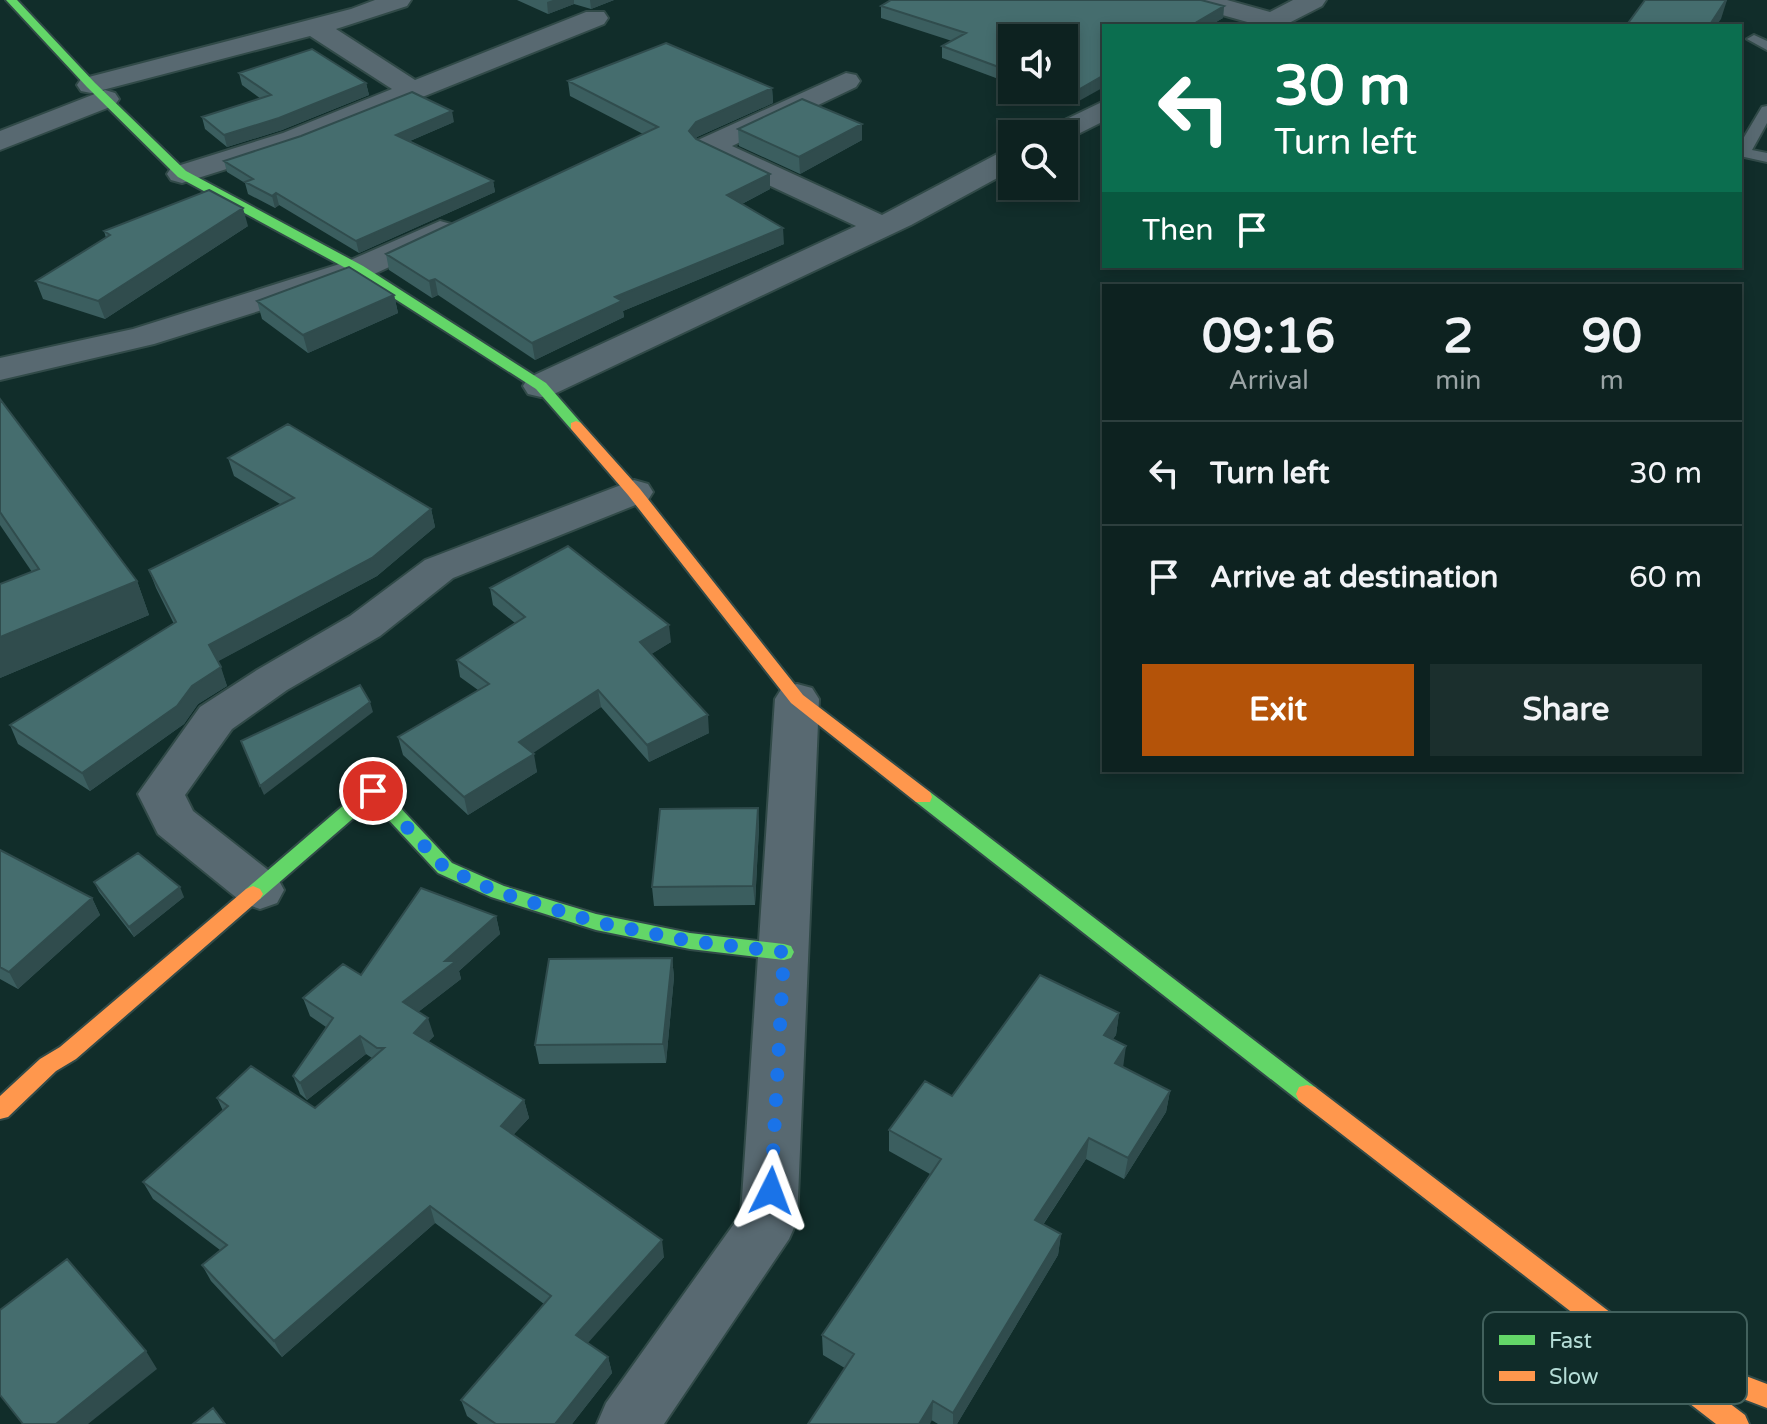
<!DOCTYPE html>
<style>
:root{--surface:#0d2220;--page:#1b2f2d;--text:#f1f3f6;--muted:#9aa4a5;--line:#2d3f3e;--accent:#b45309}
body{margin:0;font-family:"Varela Round",sans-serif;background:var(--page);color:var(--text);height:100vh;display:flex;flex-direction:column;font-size:30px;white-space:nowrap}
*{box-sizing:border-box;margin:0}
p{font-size:26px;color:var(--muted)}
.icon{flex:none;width:44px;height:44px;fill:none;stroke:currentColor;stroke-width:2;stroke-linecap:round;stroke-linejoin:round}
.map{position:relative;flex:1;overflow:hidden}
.side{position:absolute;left:1102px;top:284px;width:640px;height:488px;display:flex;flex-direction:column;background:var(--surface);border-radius:0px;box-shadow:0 4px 12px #0003,0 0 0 2px var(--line)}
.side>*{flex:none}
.top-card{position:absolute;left:1102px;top:24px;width:640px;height:244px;border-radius:0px;box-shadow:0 4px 12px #0003,0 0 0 2px var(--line);background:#0b6e4f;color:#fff;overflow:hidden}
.buttons{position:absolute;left:998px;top:24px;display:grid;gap:16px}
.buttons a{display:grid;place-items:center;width:80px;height:80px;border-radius:0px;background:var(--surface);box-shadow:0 4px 12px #0003,0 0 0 2px var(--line);font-size:40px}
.pin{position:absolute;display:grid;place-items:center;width:68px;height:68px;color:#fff;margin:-34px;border:4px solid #fff;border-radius:50%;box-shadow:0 2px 8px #0007}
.me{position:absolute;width:88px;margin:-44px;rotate:3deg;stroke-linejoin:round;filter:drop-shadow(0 0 6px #0008)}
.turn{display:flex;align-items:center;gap:28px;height:168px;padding:0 40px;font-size:36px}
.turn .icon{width:104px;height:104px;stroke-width:2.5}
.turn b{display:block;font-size:56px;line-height:68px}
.then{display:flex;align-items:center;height:76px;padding:0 40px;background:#0003;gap:16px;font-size:30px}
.eta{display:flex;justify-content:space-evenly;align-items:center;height:136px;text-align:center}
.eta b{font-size:48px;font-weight:800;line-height:56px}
.button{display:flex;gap:16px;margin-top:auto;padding:16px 40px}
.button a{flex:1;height:92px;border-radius:0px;background:var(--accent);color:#fff;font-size:32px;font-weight:800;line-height:92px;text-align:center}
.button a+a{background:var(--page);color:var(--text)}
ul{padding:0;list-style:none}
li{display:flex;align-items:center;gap:24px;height:104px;padding:0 40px;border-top:2px solid var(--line)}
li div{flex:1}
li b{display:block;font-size:30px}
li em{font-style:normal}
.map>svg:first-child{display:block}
</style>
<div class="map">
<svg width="1767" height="1424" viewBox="0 0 1767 1424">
<rect width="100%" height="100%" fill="#112d2a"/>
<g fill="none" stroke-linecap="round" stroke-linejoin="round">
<!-- lane casing -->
<g stroke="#314a48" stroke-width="4">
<path id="lane" d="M 1754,35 L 1767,41 L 1767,50 L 1747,39 Z
M 1767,106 L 1767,123 L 1752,150 L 1767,153 L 1767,162 L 1740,156 L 1740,144 L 1762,107 Z"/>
</g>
<!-- street casing -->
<g stroke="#314a48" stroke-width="4">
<path id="street" d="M 375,0 L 411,0 L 407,6 L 336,29 L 415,80 L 586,12 L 604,12 L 608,18 L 604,24 L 303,145 L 182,183 L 171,180 L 167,174 L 171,168 L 283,133 L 392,89 L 310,36 L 91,93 L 81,91 L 77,85 L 81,79 L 351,9 Z
M 1186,0 L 1227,0 L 1270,12 L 1293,0 L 1326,0 L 1322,6 L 1283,26 L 1250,26 L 1251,23 L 1190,6 Z
M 846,73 L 856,75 L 860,81 L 856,87 L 732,146 L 882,215 L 1001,152 L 1012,149 L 1012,170 L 911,225 L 554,394 L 541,397 L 528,394 L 523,386 L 528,378 L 856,226 L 698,152 L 693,146 L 698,140 Z
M 105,90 L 115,93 L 119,99 L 115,105 L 0,150 L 0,131 Z
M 1104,101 L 1104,121 L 1064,141 L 1064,134 L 1043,134 L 1048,128 Z
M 440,221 L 451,224 L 456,231 L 451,238 L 370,276 L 154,344 L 0,380 L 0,358 L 133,329 L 346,262 Z
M 634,480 L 648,484 L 653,492 L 648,500 L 453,578 L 380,636 L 287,690 L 232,729 L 185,795 L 193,811 L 277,877 L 284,890 L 277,903 L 260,909 L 243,903 L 158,834 L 138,794 L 200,707 L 257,670 L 350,616 L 425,560 Z
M 797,684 L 812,688 L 819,699 L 797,1221 L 789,1239 L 664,1424 L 597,1424 L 606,1403 L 741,1214 L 775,699 L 782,688 Z"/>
</g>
<!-- fast casing -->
<g stroke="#314a48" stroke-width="4">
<path id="fast" d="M 6,0 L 17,0 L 95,83 L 186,171 L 363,266 L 546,383 L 581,423 L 581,429 L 571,429 L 536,389 L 353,272 L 178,177 L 87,87 Z
M 373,784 L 380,786 L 452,863 L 504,886 L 596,914 L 690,933 L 784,944 L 791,946 L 794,952 L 791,958 L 784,960 L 690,949 L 596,930 L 491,897 L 438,873 L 372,802 L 260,899 L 246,899 L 243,894 L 246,889 L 366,786 Z
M 923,790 L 930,792 L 1315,1087 L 1318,1094 L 1315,1101 L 1307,1103 L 1299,1101 L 916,802 L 914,797 L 916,792 Z"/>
</g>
<!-- slow casing -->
<g stroke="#314a48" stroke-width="4">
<path id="slow" d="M 576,421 L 581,423 L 640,489 L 803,695 L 930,792 L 932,797 L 930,802 L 916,802 L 791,703 L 628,495 L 571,429 L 571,423 Z
M 253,886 L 260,889 L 263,894 L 260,899 L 76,1059 L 56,1071 L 8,1117 L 0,1119 L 0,1096 L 40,1059 L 60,1047 L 246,889 Z
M 1307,1085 L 1315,1087 L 1670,1358 L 1680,1351 L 1767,1384 L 1767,1408 L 1704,1384 L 1745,1415 L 1749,1424 L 1716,1424 L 1299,1101 L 1296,1094 L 1299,1087 Z"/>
</g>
<!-- lane -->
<use href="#lane" fill="#586971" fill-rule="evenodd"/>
<!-- street -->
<use href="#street" fill="#586971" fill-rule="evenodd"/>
<!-- fast -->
<use href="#fast" fill="#63d668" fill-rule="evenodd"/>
<!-- slow -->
<use href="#slow" fill="#ff974d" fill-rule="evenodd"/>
</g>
<!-- wall -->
<path fill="#3b5e5f" d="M 517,0 L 614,0 L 591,9 L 574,4 L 548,14 Z
M 881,6 L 1224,6 L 1223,18 L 1209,26 L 1104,26 L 1070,106 L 1028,90 L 1064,90 L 1012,38 L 1012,84 L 942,58 L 942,46 L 952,41 L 881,18 Z
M 239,73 L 366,83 L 369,95 L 282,130 L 227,147 L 205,129 L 202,117 L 261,99 L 242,85 Z
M 568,81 L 772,88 L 773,103 L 697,137 L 695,139 L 770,174 L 770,189 L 742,204 L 784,244 L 623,311 L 624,317 L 535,360 L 438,295 L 432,298 L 389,270 L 386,254 L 643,134 L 570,96 Z
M 454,122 L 410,141 L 493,181 L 495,192 L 359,253 L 279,205 L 275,208 L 248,194 L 245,183 L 227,172 L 224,161 Z
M 738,129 L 862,140 L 800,174 L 739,146 Z
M 248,226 L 105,319 L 43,299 L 36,281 L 106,238 L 104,231 Z
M 394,295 L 398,313 L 308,353 L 262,319 L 257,301 Z
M 0,399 L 137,581 L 149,615 L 0,678 L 0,584 L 32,572 L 0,525 Z
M 228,458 L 431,509 L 435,527 L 377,576 L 218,661 L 227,686 L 198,704 L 184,724 L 90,791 L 18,744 L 10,725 L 174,624 L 156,588 L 149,570 L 280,504 L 234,476 Z
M 490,588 L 671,642 L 651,654 L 709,733 L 649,762 L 601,707 L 532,753 L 537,772 L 468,815 L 403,755 L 398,737 L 478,690 L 460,677 L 457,660 L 515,623 L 493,605 Z
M 758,808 L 759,827 L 755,905 L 654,906 L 652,887 Z
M 0,850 L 92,898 L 100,915 L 18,989 L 0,979 Z
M 94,882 L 184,897 L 134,937 L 99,892 Z
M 496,916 L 500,934 L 459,971 L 461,979 L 418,1012 L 434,1036 L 428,1042 L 524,1100 L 529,1118 L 513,1135 L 664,1257 L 587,1343 L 608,1357 L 612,1373 L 572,1424 L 478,1424 L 467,1416 L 461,1400 L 544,1304 L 435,1223 L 282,1357 L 211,1281 L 202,1265 L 220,1250 L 153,1199 L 143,1182 L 223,1111 L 217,1098 L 315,1108 L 372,1058 L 366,1054 L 307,1100 L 300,1094 L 293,1076 L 326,1027 L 310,1016 L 303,998 L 361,975 Z
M 672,958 L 674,977 L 666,1063 L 539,1064 L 535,1045 Z
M 1119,1013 L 1116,1035 L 1112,1039 L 1123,1067 L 1170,1091 L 1166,1112 L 1124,1179 L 1086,1159 L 1043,1225 L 1061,1234 L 1058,1255 L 957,1424 L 938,1424 L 823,1355 L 822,1335 L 930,1174 L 889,1151 L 889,1130 L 952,1096 Z"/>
<!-- shaded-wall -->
<path fill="#304c4d" d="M 553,0 L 574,0 L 574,4 L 548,14 L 547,2 Z
M 590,0 L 614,0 L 591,9 Z
M 1726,0 L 1727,0 L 1721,19 L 1716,26 L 1709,26 Z
M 1224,6 L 1223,18 L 1209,26 L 1190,26 Z
M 1104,75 L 1104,87 L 1070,106 L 1071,94 Z
M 366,83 L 369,95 L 282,130 L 227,147 L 224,135 Z
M 772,88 L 773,103 L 697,137 L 690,146 L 689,131 L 696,122 Z
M 452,111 L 454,122 L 398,146 L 396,135 Z
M 862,124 L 862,140 L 800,174 L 799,157 Z
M 770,174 L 770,189 L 728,211 L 727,195 Z
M 493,181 L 495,192 L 359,253 L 356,241 Z
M 276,193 L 279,205 L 275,208 L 272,196 Z
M 243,208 L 248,226 L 105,319 L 98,301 Z
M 783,228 L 784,244 L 623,311 L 624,317 L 535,360 L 532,343 L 615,297 Z
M 435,279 L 438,295 L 432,298 L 429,281 Z
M 394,295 L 398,313 L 308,353 L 303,335 Z
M 431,509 L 435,527 L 377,576 L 215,663 L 209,645 Z
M 137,581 L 149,615 L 0,678 L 0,637 Z
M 669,625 L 671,642 L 642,660 L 640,642 Z
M 221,667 L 227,686 L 198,704 L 184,724 L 90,791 L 82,773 L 192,686 Z
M 598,690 L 601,707 L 523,760 L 519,742 Z
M 370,702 L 373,712 L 264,795 L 260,786 Z
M 708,715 L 709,733 L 649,762 L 647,745 Z
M 534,754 L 537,772 L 468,815 L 464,797 Z
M 758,808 L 759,827 L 755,905 L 753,886 Z
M 180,887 L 184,897 L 134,937 L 129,927 Z
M 92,898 L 100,915 L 18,989 L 9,972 Z
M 496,916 L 500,934 L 459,971 L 461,979 L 408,1020 L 403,1002 L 445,961 Z
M 672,958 L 674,977 L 666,1063 L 663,1044 Z
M 1119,1013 L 1116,1035 L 1101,1057 L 1104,1035 Z
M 428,1018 L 434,1036 L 419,1050 L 414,1033 Z
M 360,1036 L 366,1054 L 307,1100 L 300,1083 Z
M 1126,1046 L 1123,1068 L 1115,1063 Z
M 1170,1091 L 1166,1112 L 1124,1179 L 1128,1158 Z
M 524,1100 L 529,1118 L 506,1143 L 501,1126 Z
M 1089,1138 L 1086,1159 L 1032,1241 L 1035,1220 Z
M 430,1206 L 435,1223 L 282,1357 L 274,1341 Z
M 1061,1234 L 1058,1255 L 957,1424 L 953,1424 L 953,1413 Z
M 662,1240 L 664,1257 L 580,1352 L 576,1335 Z
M 146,1351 L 157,1369 L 88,1424 L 56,1424 Z
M 608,1357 L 612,1373 L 572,1424 L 555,1424 Z
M 933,1401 L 932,1420 L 930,1424 L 919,1424 Z"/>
<!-- building -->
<path fill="#456d6e" stroke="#304c4d" stroke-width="2" d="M 891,0 L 1201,0 L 1224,6 L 1190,26 L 1104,26 L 1104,75 L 1071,94 L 1061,90 L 1064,90 L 1064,38 L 1012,38 L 1012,72 L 942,46 L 966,33 L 881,6 Z
M 1645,0 L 1726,0 L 1709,26 L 1626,26 Z
M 666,43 L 772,88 L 696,122 L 689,131 L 696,139 L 770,174 L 727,195 L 783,228 L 615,297 L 622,301 L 532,343 L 435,279 L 429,281 L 386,254 L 658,127 L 568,81 Z
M 312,49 L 366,83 L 279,118 L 224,135 L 202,117 L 271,95 L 239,73 Z
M 412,92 L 452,111 L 396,135 L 493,181 L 356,241 L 276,193 L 272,196 L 245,182 L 253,179 L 224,161 L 301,136 Z
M 802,99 L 862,124 L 799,157 L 738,129 Z
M 209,190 L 243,208 L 98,301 L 36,281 L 110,235 L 104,231 Z
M 349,267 L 394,295 L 303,335 L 257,301 Z
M 0,399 L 137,581 L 0,637 L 0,584 L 39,569 L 0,512 Z
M 288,424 L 431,509 L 372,558 L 209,645 L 221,667 L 192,686 L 177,706 L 82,773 L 10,725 L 176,622 L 149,570 L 294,498 L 228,458 Z
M 568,546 L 669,625 L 640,642 L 708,715 L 647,745 L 598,690 L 519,742 L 534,754 L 464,797 L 398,737 L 489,684 L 457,660 L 525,617 L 490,588 Z
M 360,685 L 370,702 L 260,786 L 241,741 Z
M 758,808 L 753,886 L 652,887 L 660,809 Z
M 0,850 L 92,898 L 9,972 L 0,967 Z
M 138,853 L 180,887 L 129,927 L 94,882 Z
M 421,888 L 496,916 L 445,961 L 456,961 L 403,1002 L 428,1018 L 414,1033 L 524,1100 L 501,1126 L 662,1240 L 576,1335 L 608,1357 L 555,1424 L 496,1424 L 461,1400 L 551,1296 L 430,1206 L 274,1341 L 202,1265 L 227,1245 L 143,1182 L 228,1106 L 217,1098 L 251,1066 L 315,1108 L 384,1048 L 377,1048 L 360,1036 L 300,1083 L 293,1076 L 333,1018 L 303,998 L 343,964 L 361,975 Z
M 672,958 L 663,1044 L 535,1045 L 549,959 Z
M 1040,975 L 1119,1013 L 1104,1035 L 1126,1046 L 1115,1063 L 1170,1091 L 1128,1158 L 1089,1138 L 1035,1220 L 1061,1234 L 953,1413 L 933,1401 L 919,1424 L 808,1424 L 854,1354 L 822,1335 L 941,1159 L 889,1130 L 925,1081 L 952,1096 Z
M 67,1259 L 146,1351 L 56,1424 L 23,1424 L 0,1395 L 0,1310 Z
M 213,1408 L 225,1424 L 193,1424 Z"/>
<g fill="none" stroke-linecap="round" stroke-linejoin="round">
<!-- route -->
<path stroke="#1a73e8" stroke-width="14" stroke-dasharray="0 25.2" d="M 373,791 L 445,868 L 498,892 L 596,922 L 690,941 L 784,952 L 771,1191"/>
</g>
<!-- legend -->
<rect x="1483" y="1312" width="264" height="92" rx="12" fill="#102c29" stroke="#42615d" stroke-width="2"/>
<rect x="1499" y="1335" width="36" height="10" fill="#63d668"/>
<rect x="1499" y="1371" width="36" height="10" fill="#ff974d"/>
<g font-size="22" fill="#b5ddd7">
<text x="1549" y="1348">Fast</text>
<text x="1549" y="1384">Slow</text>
</g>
</svg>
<div class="buttons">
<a><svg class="icon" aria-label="sound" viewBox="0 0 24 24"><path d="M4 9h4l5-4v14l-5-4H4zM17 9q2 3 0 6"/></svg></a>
<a><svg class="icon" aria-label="search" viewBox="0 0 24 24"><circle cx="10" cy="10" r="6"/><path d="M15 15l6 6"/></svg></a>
</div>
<div class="pin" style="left:373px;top:791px;background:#d93025"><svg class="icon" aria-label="arrive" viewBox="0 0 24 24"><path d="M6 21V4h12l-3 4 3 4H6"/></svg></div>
<svg class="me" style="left:771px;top:1191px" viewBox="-20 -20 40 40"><path d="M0-17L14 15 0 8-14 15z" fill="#1a73e8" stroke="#fff" stroke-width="4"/></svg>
<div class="top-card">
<div class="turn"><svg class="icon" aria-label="left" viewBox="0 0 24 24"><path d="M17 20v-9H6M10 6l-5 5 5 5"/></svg><div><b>30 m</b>Turn left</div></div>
<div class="then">Then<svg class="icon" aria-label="arrive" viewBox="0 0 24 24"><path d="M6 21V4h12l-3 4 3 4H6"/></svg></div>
</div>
<section class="side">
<div class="eta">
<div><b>09:16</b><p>Arrival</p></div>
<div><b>2</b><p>min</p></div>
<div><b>90</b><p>m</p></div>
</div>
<ul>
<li><svg class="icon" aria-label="left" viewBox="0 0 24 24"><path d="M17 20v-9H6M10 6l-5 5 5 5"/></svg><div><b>Turn left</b></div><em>30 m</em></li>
<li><svg class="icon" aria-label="arrive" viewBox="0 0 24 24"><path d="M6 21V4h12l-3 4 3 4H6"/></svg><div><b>Arrive at destination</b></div><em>60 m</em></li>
</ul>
<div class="button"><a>Exit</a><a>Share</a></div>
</section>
</div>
